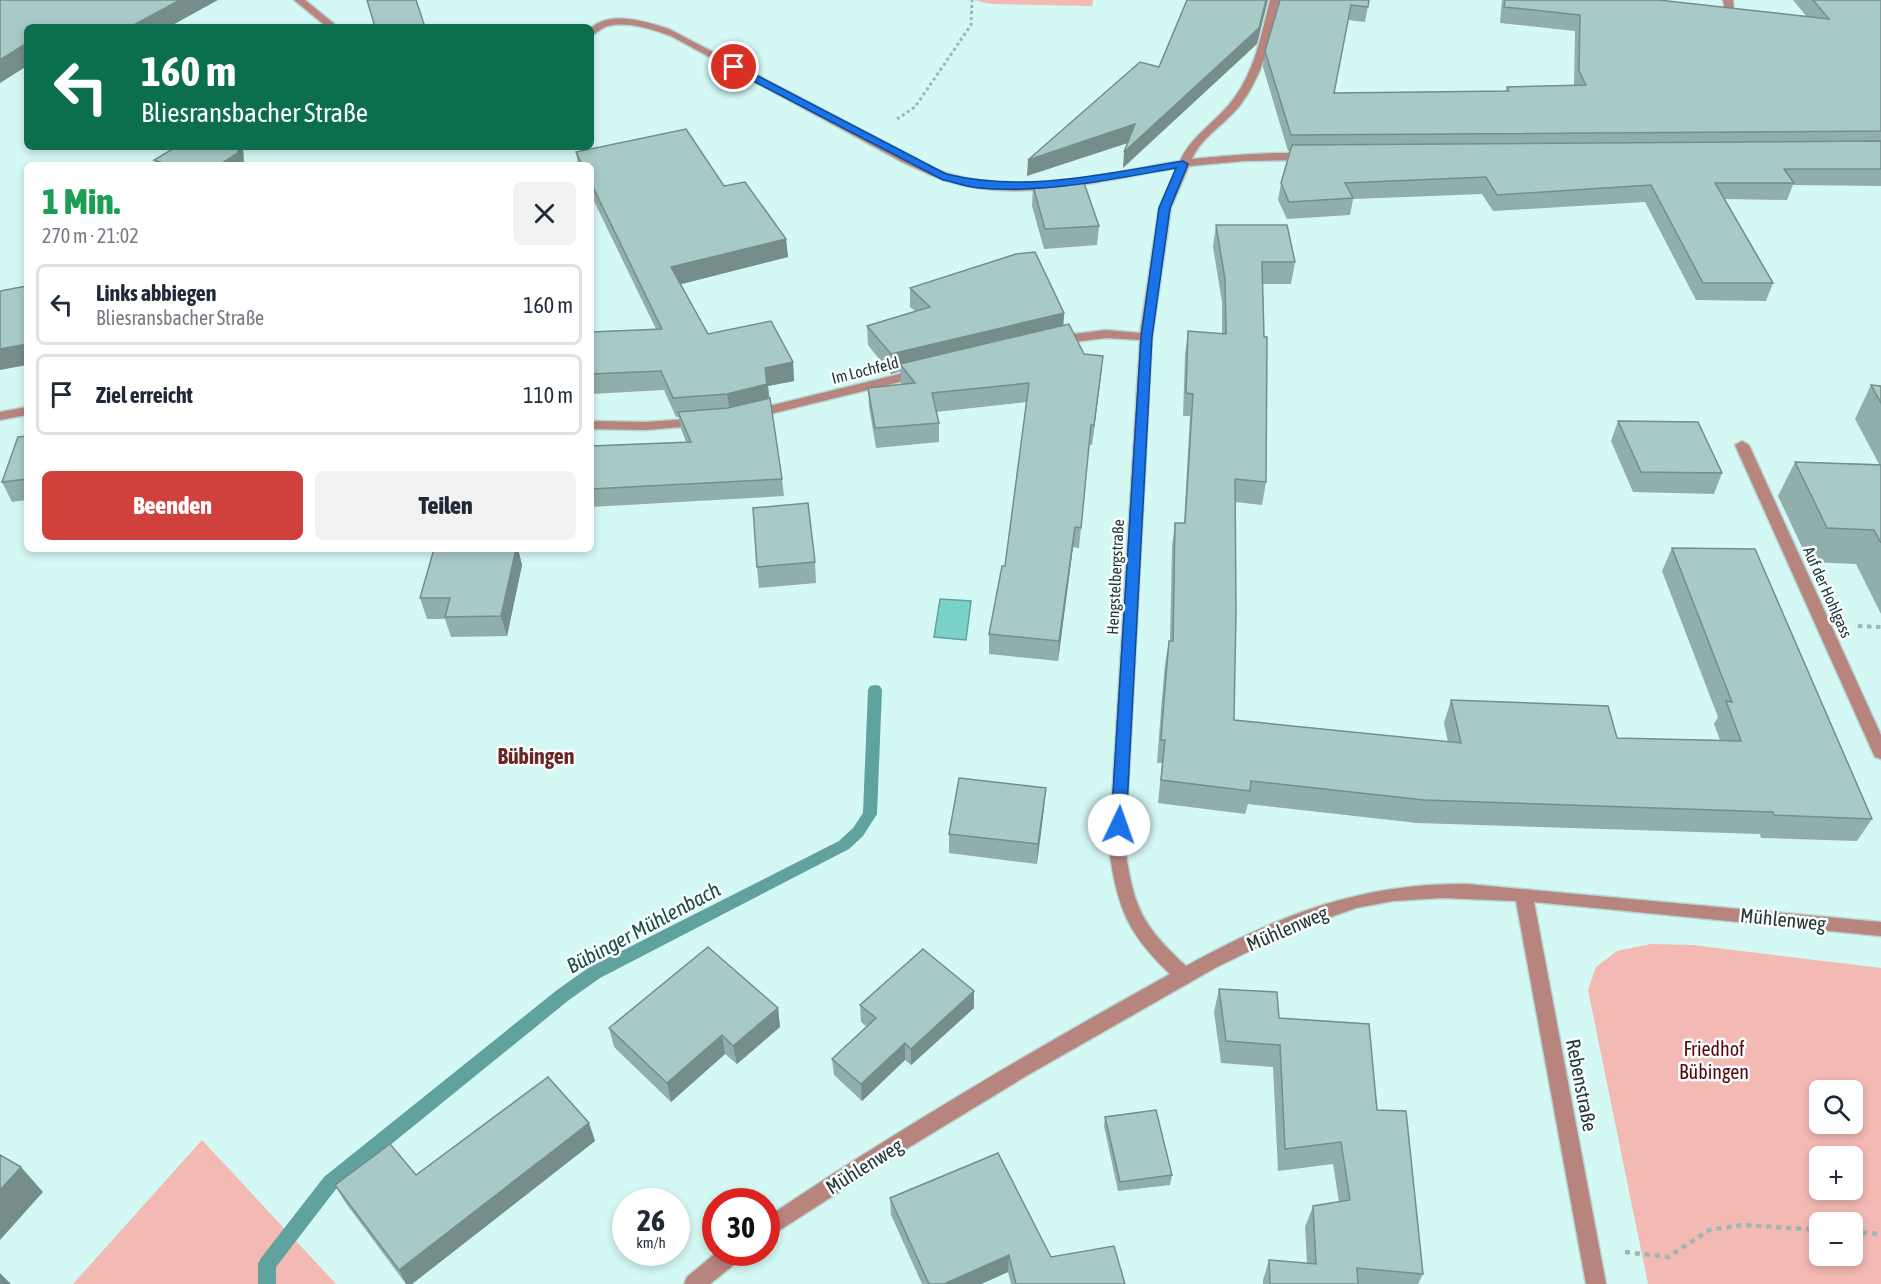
<!DOCTYPE html>
<html lang="de">
<meta charset="utf-8">
<style>
:root{--surface:#fff;--page:#f2f2f3;--text:#1f2937;--muted:#747a83;--line:#e0e1e3;--accent:#d0413e}
body{margin:0;font-family:"Asap Condensed",sans-serif;background:var(--page);color:var(--text);height:100vh;display:flex;flex-direction:column;font-size:22px;white-space:nowrap}
*{box-sizing:border-box;margin:0}
p{font-size:20px;color:var(--muted)}
.icon{flex:none;width:33px;height:33px;fill:none;stroke:currentColor;stroke-width:2;stroke-linecap:round;stroke-linejoin:round}
.map{position:relative;flex:1;overflow:hidden}
.details{position:absolute;left:24px;top:162px;width:570px;height:390px;display:flex;flex-direction:column;background:var(--surface);border-radius:9px;box-shadow:0 3px 9px #0003}
.details>*{flex:none}
.banner{position:absolute;left:24px;top:24px;width:570px;height:126px;border-radius:9px;box-shadow:0 3px 9px #0003;background:#0b6e4f;color:#fff;overflow:hidden}
.tools{position:absolute;left:1809px;top:1080px;display:grid;gap:12px}
.tools a{display:grid;place-items:center;width:54px;height:54px;border-radius:9px;background:var(--surface);box-shadow:0 3px 9px #0003;font-size:30px}
.speed{position:absolute;left:612px;top:1188px;display:flex;gap:12px;font-size:30px;font-weight:700;text-align:center}
.speed>*{display:grid;place-content:center;width:78px;height:78px;border-radius:50%;background:var(--surface);box-shadow:0 3px 9px #0003;line-height:1}
.speed small{font-size:15px;font-weight:400}
.speed .limit{border:9px solid #d22;background:#fff;color:#111}
.pin{position:absolute;display:grid;place-items:center;width:51px;height:51px;color:#fff;margin:-26px;border:3px solid #fff;border-radius:50%;box-shadow:0 2px 6px #0007}
.me{position:absolute;width:66px;margin:-33px;rotate:3deg;stroke-linejoin:round;filter:drop-shadow(0 0 4px #0008)}
.turn{display:flex;align-items:center;gap:21px;height:126px;padding:0 18px;font-size:27px}
.turn .icon{width:78px;height:78px;stroke-width:2.5}
.turn b{display:block;font-size:42px;line-height:51px}
.round{display:grid;place-items:center;flex:none;width:63px;height:63px;border-radius:9px;background:var(--page)}
.headline{display:flex;align-items:center;justify-content:space-between;height:102px;padding:0 18px}
h1{font-size:36px;font-weight:800;line-height:45px;color:#1e9e55}
.button{display:flex;gap:12px;margin-top:auto;padding:12px 18px}
.button a{flex:1;height:69px;border-radius:9px;background:var(--accent);color:#fff;font-size:24px;font-weight:800;line-height:69px;text-align:center}
.button a+a{background:var(--page);color:var(--text)}
ul{padding:0;list-style:none}
li{display:flex;align-items:center;gap:18px;height:81px;margin:0 12px 9px;padding:0 6px;border:3px solid var(--line);border-radius:9px}
li div{flex:1}
li b{display:block;font-size:22px}
li em{font-style:normal}
.map>svg:first-child{display:block}
</style>
<div class="map">
<svg width="1881" height="1284" viewBox="0 0 1881 1284">
<rect width="100%" height="100%" fill="#d4f8f4"/>
<!-- green -->
<path fill="#f3b9b3" fill-rule="evenodd" d="M 974,0 L 1093,0 L 1092,6 L 991,4 Z
M 1651,944 L 1693,945 L 1881,968 L 1881,1284 L 1648,1284 L 1588,990 L 1596,967 L 1617,951 ZM 1820,1090 L 1852,1090 L 1852,1124 L 1820,1124 ZM 1820,1156 L 1852,1156 L 1852,1190 L 1820,1190 ZM 1820,1222 L 1852,1222 L 1852,1256 L 1820,1256 Z
M 202,1140 L 336,1284 L 73,1284 Z"/>
<!-- water -->
<path fill="#79d1ca" stroke="#60a29d" stroke-width="1.5" d="M 940,599 L 971,601 L 966,640 L 934,637 Z"/>
<g fill="none" stroke-linecap="round" stroke-linejoin="round">
<!-- stream -->
<path fill="#60a29d" fill-rule="evenodd" d="M 875,685 L 880,686 L 882,690 L 877,814 L 863,836 L 849,849 L 600,978 L 569,1000 L 336,1189 L 276,1267 L 276,1284 L 258,1284 L 258,1264 L 261,1258 L 324,1177 L 557,990 L 588,968 L 839,841 L 853,828 L 863,813 L 868,690 L 870,686 Z"/>
<!-- minor casing -->
<g stroke="#b5d5d1" stroke-width="3">
<path id="minor" d="M 294,0 L 305,0 L 338,27 L 327,27 Z
M 1270,0 L 1280,0 C 1270,39 1265,71 1241,104 C 1226,124 1202,136 1192,159 C 1211,157 1302,148 1313,157 L 1308,160 L 1244,161 L 1189,166 L 1171,208 L 1152,337 L 1125,848 C 1134,908 1141,924 1186,966 C 1279,915 1360,883 1467,884 L 1881,922 L 1881,936 L 1534,902 L 1606,1284 L 1586,1284 L 1516,901 L 1442,898 L 1393,901 L 1356,908 L 1288,932 L 1215,968 L 1026,1076 L 898,1154 L 766,1239 L 766,1218 C 897,1130 1033,1050 1170,974 C 1127,933 1117,907 1109,848 L 1140,340 L 1106,338 L 1057,344 L 1051,340 L 1057,336 L 1106,330 L 1140,333 L 1159,208 L 1177,168 C 1109,179 1032,201 962,185 C 941,181 922,171 902,162 L 671,36 C 652,29 628,21 608,26 C 601,28 597,33 591,36 L 591,28 C 611,10 647,22 669,29 L 938,170 C 1015,199 1102,174 1180,161 C 1192,135 1216,122 1232,101 C 1255,71 1261,36 1270,0 Z
M 1723,0 L 1733,0 L 1734,17 L 1726,15 Z
M 920,369 L 924,370 L 926,373 L 924,376 L 754,418 L 747,414 L 749,411 Z
M 27,407 L 27,415 L 0,420 L 0,412 Z
M 700,418 L 707,422 L 705,425 L 646,430 L 591,429 L 591,421 L 646,422 Z
M 1742,441 L 1749,445 L 1881,735 L 1881,759 L 1875,757 L 1873,753 L 1735,445 Z
M 717,1252 L 744,1252 L 741,1259 L 710,1284 L 684,1284 L 687,1277 Z"/>
</g>
<!-- path-far2 -->
<path stroke="#9bb8b5" stroke-width="3" stroke-dasharray="3 3" stroke-linecap="butt" d="M 897,119 L 915,107 L 971,25 L 972,0"/>
<!-- path-far1 -->
<path stroke="#9bb8b5" stroke-width="4" stroke-dasharray="4.5 4.5" stroke-linecap="butt" d="M 1858,626 L 1881,627"/>
<!-- path -->
<path stroke="#9bb8b5" stroke-width="4.5" stroke-dasharray="5 5" stroke-linecap="butt" d="M 1852,1232 L 1881,1234
M 1625,1252 L 1668,1257 L 1709,1230 L 1743,1225 L 1820,1230"/>
<!-- minor -->
<use href="#minor" fill="#b8847e" fill-rule="evenodd"/>
</g>
<!-- wall -->
<path fill="#90aeab" d="M 1280,0 L 1369,0 L 1365,22 L 1348,20 L 1334,93 L 1505,91 L 1507,87 L 1574,85 L 1575,31 L 1500,23 L 1502,0 L 1659,0 L 1807,17 L 1793,0 L 1881,0 L 1881,186 L 1793,185 L 1787,200 L 1725,199 L 1773,283 L 1766,301 L 1696,300 L 1645,202 L 1493,211 L 1482,194 L 1353,199 L 1350,215 L 1287,219 L 1278,200 L 1281,183 L 1290,151 L 1288,151 L 1263,67 L 1265,51 Z
M 176,147 L 243,147 L 244,165 L 156,165 L 154,160 Z
M 576,152 L 724,186 L 786,239 L 788,257 L 681,284 L 708,334 L 793,362 L 794,381 L 768,386 L 782,479 L 784,496 L 591,507 L 591,446 L 686,442 L 681,429 L 679,417 L 676,417 L 664,390 L 591,394 L 591,332 L 656,329 L 591,195 L 591,165 L 578,165 Z
M 1033,186 L 1099,226 L 1097,245 L 1044,249 L 1032,206 Z
M 1216,225 L 1295,262 L 1291,284 L 1263,284 L 1266,482 L 1262,505 L 1235,502 L 1234,720 L 1448,742 L 1444,723 L 1451,700 L 1617,738 L 1720,740 L 1714,724 L 1718,717 L 1662,571 L 1672,548 L 1872,819 L 1857,841 L 1761,838 L 1760,834 L 1417,823 L 1248,804 L 1245,814 L 1158,803 L 1162,763 L 1157,763 L 1161,710 L 1165,664 L 1169,641 L 1170,641 L 1172,546 L 1175,523 L 1184,523 L 1190,416 L 1183,416 L 1185,354 L 1188,331 L 1222,334 L 1222,302 L 1213,247 Z
M 910,288 L 1064,313 L 1063,325 L 1084,354 L 1103,356 L 1092,445 L 1089,445 L 1079,548 L 1073,547 L 1058,661 L 989,654 L 989,634 L 1005,566 L 1027,402 L 936,412 L 939,423 L 939,442 L 876,448 L 869,407 L 868,388 L 901,385 L 900,371 L 891,374 L 868,345 L 867,326 L 915,311 L 910,307 Z
M 1871,385 L 1881,386 L 1881,614 L 1856,564 L 1809,562 L 1778,496 L 1795,462 L 1879,464 L 1855,419 Z
M 1618,421 L 1722,473 L 1714,494 L 1633,492 L 1611,441 Z
M 27,436 L 27,500 L 12,502 L 2,482 Z
M 434,549 L 518,549 L 522,565 L 507,636 L 451,637 L 445,619 L 427,619 L 420,598 Z
M 815,562 L 816,583 L 759,588 L 757,567 Z
M 1044,808 L 1037,864 L 949,853 L 949,834 Z
M 1219,989 L 1279,1018 L 1377,1110 L 1423,1274 L 1418,1284 L 1263,1284 L 1263,1280 L 1269,1260 L 1307,1263 L 1305,1227 L 1313,1206 L 1339,1202 L 1333,1164 L 1278,1171 L 1273,1067 L 1221,1063 L 1214,1012 Z
M 974,991 L 974,1008 L 911,1065 L 905,1060 L 862,1101 L 834,1075 L 832,1059 L 867,1027 L 861,1022 L 860,1005 Z
M 778,1008 L 780,1027 L 737,1064 L 725,1054 L 671,1102 L 614,1047 L 609,1028 Z
M 1105,1117 L 1172,1175 L 1170,1185 L 1118,1191 L 1104,1126 Z
M 589,1123 L 595,1141 L 412,1284 L 406,1284 L 345,1202 L 335,1185 L 416,1175 Z
M 890,1198 L 1051,1257 L 1125,1284 L 1011,1284 L 1008,1272 L 981,1284 L 922,1284 L 891,1215 Z"/>
<!-- shaded-wall -->
<path fill="#758d8b" d="M 180,0 L 218,0 L 169,27 L 130,27 Z
M 1266,0 L 1268,0 L 1257,44 L 1123,168 L 1124,152 Z
M 27,43 L 27,66 L 0,83 L 0,60 Z
M 1135,124 L 1134,141 L 1027,176 L 1028,160 Z
M 238,147 L 243,147 L 244,165 L 219,165 Z
M 786,239 L 788,257 L 674,286 L 671,267 Z
M 1064,313 L 1063,332 L 900,364 L 900,371 L 891,374 L 891,354 Z
M 27,344 L 27,365 L 0,370 L 0,349 Z
M 1103,356 L 1101,376 L 1092,445 L 1094,425 Z
M 793,362 L 794,381 L 768,386 L 769,403 L 730,413 L 727,394 L 765,368 Z
M 1075,527 L 1073,547 L 1058,661 L 1059,641 Z
M 516,549 L 518,549 L 522,565 L 507,636 L 501,616 Z
M 1046,788 L 1044,808 L 1037,864 L 1038,844 Z
M 974,991 L 974,1008 L 911,1065 L 911,1049 Z
M 778,1008 L 780,1027 L 737,1064 L 733,1046 Z
M 722,1035 L 725,1054 L 671,1102 L 667,1083 Z
M 905,1043 L 905,1060 L 862,1101 L 861,1084 Z
M 589,1123 L 595,1141 L 412,1284 L 406,1284 L 399,1270 Z
M 21,1167 L 43,1192 L 0,1240 L 0,1190 Z
M 1009,1255 L 1008,1272 L 981,1284 L 944,1284 Z
M 0,1273 L 11,1284 L 0,1284 Z"/>
<!-- building -->
<path fill="#a7cac7" stroke="#758d8b" stroke-width="1.5" d="M 0,0 L 180,0 L 130,27 L 27,27 L 27,43 L 0,60 Z
M 367,0 L 416,0 L 425,27 L 375,27 Z
M 1187,0 L 1266,0 L 1259,28 L 1124,152 L 1135,124 L 1028,160 L 1140,62 L 1159,67 Z
M 1280,0 L 1369,0 L 1368,7 L 1351,5 L 1334,93 L 1509,91 L 1507,87 L 1586,85 L 1579,71 L 1580,15 L 1504,7 L 1505,0 L 1659,0 L 1829,19 L 1813,0 L 1881,0 L 1881,131 L 1291,135 L 1265,51 Z
M 686,129 L 724,186 L 745,182 L 786,239 L 671,267 L 708,334 L 771,321 L 793,362 L 765,368 L 767,384 L 727,394 L 673,398 L 661,371 L 591,374 L 591,332 L 662,329 L 591,183 L 591,165 L 582,165 L 576,152 Z
M 1881,141 L 1881,169 L 1784,169 L 1794,183 L 1715,183 L 1773,283 L 1703,283 L 1651,185 L 1497,195 L 1486,177 L 1345,183 L 1353,198 L 1289,202 L 1281,183 L 1292,145 Z
M 176,147 L 238,147 L 238,153 L 219,165 L 169,165 L 154,160 Z
M 1084,183 L 1099,226 L 1045,229 L 1033,186 Z
M 1216,225 L 1287,225 L 1295,262 L 1262,262 L 1264,337 L 1267,337 L 1266,482 L 1235,479 L 1236,612 L 1234,720 L 1461,743 L 1451,700 L 1608,706 L 1617,738 L 1741,741 L 1726,701 L 1732,702 L 1672,548 L 1755,549 L 1872,819 L 1774,815 L 1773,812 L 1424,800 L 1251,781 L 1250,791 L 1161,780 L 1165,740 L 1161,740 L 1165,687 L 1169,641 L 1173,641 L 1175,523 L 1185,523 L 1193,394 L 1186,393 L 1188,331 L 1226,334 L 1225,279 Z
M 1035,252 L 1064,313 L 891,354 L 867,326 L 930,307 L 910,288 L 1016,254 Z
M 27,286 L 27,344 L 0,349 L 0,291 Z
M 1069,324 L 1084,354 L 1103,356 L 1094,425 L 1091,425 L 1081,528 L 1075,527 L 1059,641 L 989,634 L 1002,566 L 1005,566 L 1029,383 L 932,393 L 939,423 L 875,428 L 868,388 L 915,383 L 900,364 Z
M 1871,385 L 1881,386 L 1881,403 Z
M 770,398 L 782,479 L 591,489 L 591,446 L 691,442 L 678,412 L 728,408 Z
M 1618,421 L 1698,422 L 1722,473 L 1641,472 Z
M 27,436 L 27,479 L 2,482 L 18,437 Z
M 1795,462 L 1881,465 L 1881,543 L 1874,530 L 1827,528 Z
M 808,503 L 815,562 L 757,567 L 753,508 Z
M 434,549 L 516,549 L 501,616 L 445,617 L 450,598 L 420,598 Z
M 959,778 L 1046,788 L 1038,844 L 949,834 Z
M 708,947 L 778,1008 L 733,1046 L 722,1035 L 667,1083 L 609,1028 Z
M 923,949 L 974,991 L 911,1049 L 905,1043 L 861,1084 L 832,1059 L 876,1018 L 860,1005 Z
M 1219,989 L 1277,992 L 1279,1018 L 1369,1024 L 1377,1110 L 1406,1111 L 1423,1274 L 1357,1268 L 1358,1284 L 1270,1284 L 1269,1260 L 1316,1264 L 1313,1206 L 1350,1200 L 1341,1142 L 1285,1149 L 1280,1045 L 1226,1041 Z
M 548,1077 L 589,1123 L 399,1270 L 335,1185 L 390,1144 L 416,1175 Z
M 1156,1110 L 1172,1175 L 1120,1182 L 1105,1117 Z
M 998,1153 L 1051,1257 L 1114,1246 L 1125,1284 L 1016,1284 L 1009,1255 L 944,1284 L 929,1284 L 890,1198 Z
M 0,1155 L 21,1167 L 0,1190 Z"/>
<!-- route -->
<path fill="#1a73e8" stroke="#114b97" stroke-width="1.5" d="M 730,65 L 737,65 L 946,174 C 1025,193 1104,174 1183,161 L 1188,164 L 1170,208 L 1152,337 L 1126,825 L 1124,829 L 1113,829 L 1111,825 L 1141,337 L 1159,208 L 1176,168 C 1112,179 1045,194 979,188 C 967,187 955,182 943,180 L 730,69 Z"/>
<g text-anchor="middle" dominant-baseline="central" stroke-width="5" stroke-linejoin="round" paint-order="stroke">
<!-- street labels -->
<g font-size="16" fill="#273534" stroke="#f7fffe">
<text transform="translate(865 370) rotate(-14)">Im Lochfeld</text>
<text transform="translate(1115 577) rotate(-87)">Hengstelbergstraße</text>
<text transform="translate(1828 592) rotate(66)">Auf der Hohlgass</text>
</g>
<!-- near-street labels -->
<g font-size="20" fill="#273534" stroke="#f7fffe">
<text transform="translate(1783 919) rotate(6)">Mühlenweg</text>
<text transform="translate(1287 928) rotate(-23)">Mühlenweg</text>
<text transform="translate(1582 1085) rotate(79)">Rebenstraße</text>
<text transform="translate(864 1166) rotate(-32)">Mühlenweg</text>
</g>
<!-- near-park labels -->
<g font-size="20" fill="#5b060a" stroke="#f7fffe">
<text x="1714" y="1048">Friedhof<tspan x="1714" dy="23">Bübingen</tspan></text>
</g>
<!-- near-water labels -->
<g font-size="21" font-style="italic" fill="#214a47" stroke="#f7fffe">
<text transform="translate(643 927) rotate(-28)">Bübinger Mühlenbach</text>
</g>
<!-- district labels -->
<g font-size="22" font-weight="bold" fill="#6b2623" stroke="#f7fffe">
<text x="536" y="756">Bübingen</text>
</g>
</g>
</svg>
<div class="tools">
<a><svg class="icon" aria-label="search" viewBox="0 0 24 24"><circle cx="10" cy="10" r="6"/><path d="M15 15l6 6"/></svg></a>
<a>+</a>
<a>−</a>
</div>
<div class="speed"><div>26<small>km/h</small></div><div class="limit">30</div></div>
<div class="pin" style="left:734px;top:67px;background:#d93025"><svg class="icon" aria-label="arrive" viewBox="0 0 24 24"><path d="M6 21V4h12l-3 4 3 4H6"/></svg></div>
<svg class="me" style="left:1119px;top:825px" viewBox="-20 -20 40 40"><circle r="19" fill="#fff"/><path d="M0-13L10 11 0 6-10 11z" fill="#1a73e8"/></svg>
<div class="banner">
<div class="turn"><svg class="icon" aria-label="left" viewBox="0 0 24 24"><path d="M17 20v-9H6M10 6l-5 5 5 5"/></svg><div><b>160 m</b>Bliesransbacher Straße</div></div>
</div>
<section class="details">
<div class="headline"><div><h1>1 Min.</h1><p>270 m · 21:02</p></div><a class="round"><svg class="icon" aria-label="close" viewBox="0 0 24 24"><path d="M6 6l12 12M18 6L6 18"/></svg></a></div>
<ul>
<li><svg class="icon" aria-label="left" viewBox="0 0 24 24"><path d="M17 20v-9H6M10 6l-5 5 5 5"/></svg><div><b>Links abbiegen</b><p>Bliesransbacher Straße</p></div><em>160 m</em></li>
<li><svg class="icon" aria-label="arrive" viewBox="0 0 24 24"><path d="M6 21V4h12l-3 4 3 4H6"/></svg><div><b>Ziel erreicht</b></div><em>110 m</em></li>
</ul>
<div class="button"><a>Beenden</a><a>Teilen</a></div>
</section>
</div>
